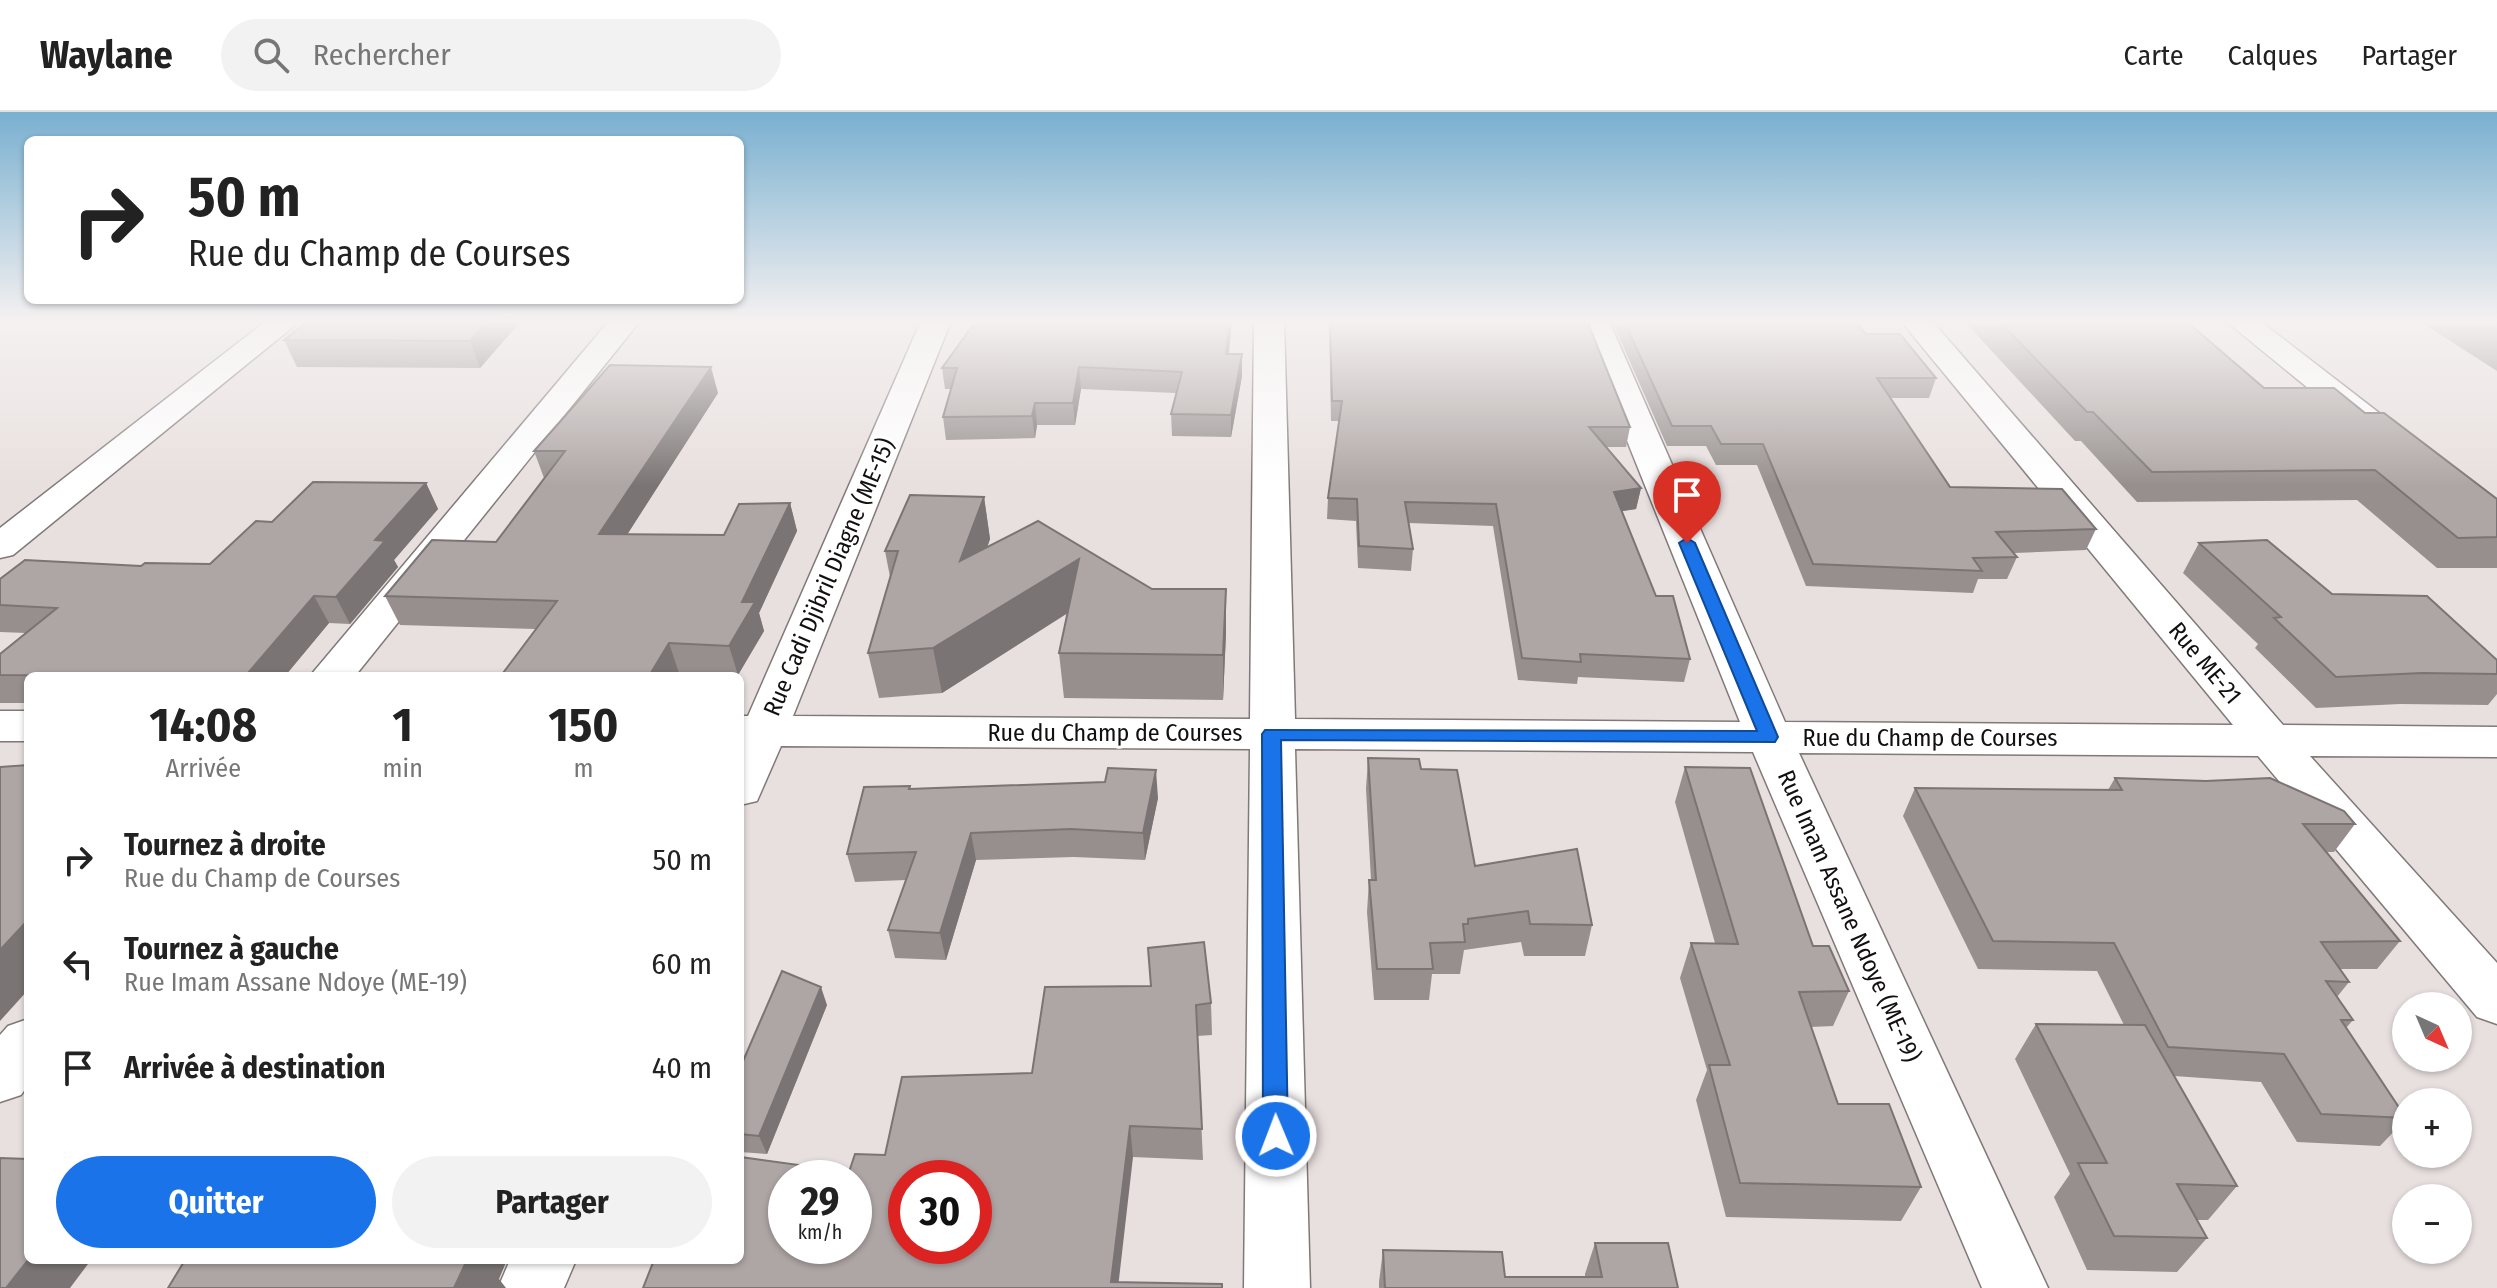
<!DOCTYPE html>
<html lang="fr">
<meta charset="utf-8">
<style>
:root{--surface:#fff;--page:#f2f2f2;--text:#222;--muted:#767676;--line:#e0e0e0;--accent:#1a73e8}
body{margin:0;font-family:"Fira Sans Condensed",sans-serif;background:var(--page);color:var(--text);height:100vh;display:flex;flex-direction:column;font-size:30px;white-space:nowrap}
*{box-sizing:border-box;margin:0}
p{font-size:26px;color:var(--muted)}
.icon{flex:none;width:44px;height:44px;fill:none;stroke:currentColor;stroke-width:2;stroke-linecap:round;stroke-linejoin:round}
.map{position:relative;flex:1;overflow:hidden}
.details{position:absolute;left:24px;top:560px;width:720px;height:592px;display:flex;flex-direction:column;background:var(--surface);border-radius:12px;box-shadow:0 2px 6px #0004}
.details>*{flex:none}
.guide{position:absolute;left:24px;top:24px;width:720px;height:168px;border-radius:12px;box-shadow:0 2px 6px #0004;background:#fff;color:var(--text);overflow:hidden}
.needle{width:52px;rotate:136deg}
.controls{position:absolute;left:2392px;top:880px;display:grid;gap:16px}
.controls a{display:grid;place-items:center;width:80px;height:80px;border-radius:50%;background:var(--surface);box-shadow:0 2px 6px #0004;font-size:40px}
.speed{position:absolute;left:768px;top:1048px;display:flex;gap:16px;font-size:40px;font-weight:700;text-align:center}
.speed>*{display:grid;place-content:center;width:104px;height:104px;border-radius:50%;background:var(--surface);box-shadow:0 2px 6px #0004;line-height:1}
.speed small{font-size:20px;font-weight:400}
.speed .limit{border:12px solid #d22;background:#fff;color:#111}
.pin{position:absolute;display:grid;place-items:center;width:68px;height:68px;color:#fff;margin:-82px -34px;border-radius:50% 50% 50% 0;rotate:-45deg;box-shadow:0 0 8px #0007}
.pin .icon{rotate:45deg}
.me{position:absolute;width:88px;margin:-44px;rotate:359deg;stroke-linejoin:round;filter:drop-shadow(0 0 6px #0008)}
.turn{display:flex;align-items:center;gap:28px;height:168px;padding:0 32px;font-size:36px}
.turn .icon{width:104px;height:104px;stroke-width:2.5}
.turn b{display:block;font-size:56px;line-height:68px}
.eta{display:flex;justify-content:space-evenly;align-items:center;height:136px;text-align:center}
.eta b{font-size:48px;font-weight:700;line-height:56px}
.action{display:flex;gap:16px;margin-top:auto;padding:16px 32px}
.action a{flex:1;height:92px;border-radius:48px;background:var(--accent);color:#fff;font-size:32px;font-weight:700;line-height:92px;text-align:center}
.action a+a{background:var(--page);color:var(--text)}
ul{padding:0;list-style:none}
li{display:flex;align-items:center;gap:24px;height:104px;padding:0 32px}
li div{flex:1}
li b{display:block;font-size:30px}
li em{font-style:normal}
header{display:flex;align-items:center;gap:48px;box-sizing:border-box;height:112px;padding:0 40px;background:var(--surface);border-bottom:2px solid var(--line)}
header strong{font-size:38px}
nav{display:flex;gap:44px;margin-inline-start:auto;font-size:28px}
.search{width:560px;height:72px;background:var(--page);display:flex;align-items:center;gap:20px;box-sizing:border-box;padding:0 28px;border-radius:44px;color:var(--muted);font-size:30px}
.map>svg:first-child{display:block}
</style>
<header>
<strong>Waylane</strong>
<div class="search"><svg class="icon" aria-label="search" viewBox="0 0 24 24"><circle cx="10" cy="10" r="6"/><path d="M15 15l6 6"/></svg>Rechercher</div>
<nav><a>Carte</a><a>Calques</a><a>Partager</a></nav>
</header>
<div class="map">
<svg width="2497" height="1176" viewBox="0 0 2497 1176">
<rect width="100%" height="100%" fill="#e8e0df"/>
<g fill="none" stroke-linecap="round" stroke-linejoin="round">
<!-- minor casing -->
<g stroke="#807978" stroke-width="3">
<path id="minor" d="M 266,209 L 300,209 L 13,443 L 0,446 L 0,416 Z
M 609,209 L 640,209 L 355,564 L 310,564 Z
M 921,209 L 951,209 L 793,604 L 1250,607 L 1254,209 L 1284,209 L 1295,607 L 1740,610 L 1579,209 L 1609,209 L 1785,610 L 2233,613 L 1901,209 L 1932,209 L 2283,613 L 2497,615 L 2497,645 L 2310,644 L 2497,851 L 2497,912 L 2477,905 L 2258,644 L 1799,641 L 2048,1176 L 1982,1176 L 1753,640 L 1295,637 L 1310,1176 L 1244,1176 L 1250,637 L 781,634 L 757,689 L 740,693 L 740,604 L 748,604 Z
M 2226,209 L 2260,209 L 2387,307 L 2392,314 L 2387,321 L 2375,324 L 2363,321 Z
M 0,599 L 28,599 L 28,629 L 0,629 Z
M 28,907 L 28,973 L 21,983 L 0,990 L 0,923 L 8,914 Z
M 510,1148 L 576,1148 L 564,1176 L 498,1176 Z"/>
</g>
<!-- minor -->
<use href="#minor" fill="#fff" fill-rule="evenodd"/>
</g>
<!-- wall -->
<path fill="#968f8e" d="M 521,209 L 480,256 L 297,255 L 284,228 Z
M 1232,209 L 1229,242 L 1242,242 L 1242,264 L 1231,325 L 1172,324 L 1171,302 L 1176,281 L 1081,277 L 1075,313 L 1037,313 L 1035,326 L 946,328 L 943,305 L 951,277 L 945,277 L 942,256 Z
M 1329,209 L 1587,209 L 1630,315 L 1626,335 L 1606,335 L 1641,376 L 1636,397 L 1622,399 L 1656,484 L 1690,547 L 1684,570 L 1578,565 L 1577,572 L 1518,568 L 1493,414 L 1409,411 L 1413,437 L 1411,459 L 1358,456 L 1356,409 L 1327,407 L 1328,386 L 1339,309 L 1331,309 Z
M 1612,209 L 1855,209 L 1866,222 L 1936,266 L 1929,286 L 1890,286 L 1950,375 L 2096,417 L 2086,438 L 2014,441 L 2017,445 L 2007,467 L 1978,467 L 1973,481 L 1806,474 L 1757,353 L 1716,353 L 1706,334 L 1667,334 Z
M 1964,209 L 2186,209 L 2264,276 L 2365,301 L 2497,387 L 2497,456 L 2437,456 L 2357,388 L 2137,390 L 2081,329 L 2075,329 Z
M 2419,209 L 2497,209 L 2497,259 Z
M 718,281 L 627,422 L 724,423 L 790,391 L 797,419 L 759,501 L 764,519 L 738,563 L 679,561 L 677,564 L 505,564 L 503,561 L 536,517 L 400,513 L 385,484 L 496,430 L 544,366 L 534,339 Z
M 426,371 L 438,397 L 394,448 L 398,455 L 350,512 L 329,511 L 285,564 L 28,564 L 28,591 L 0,591 L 0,542 L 26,521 L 0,520 L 0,467 L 210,452 L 272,410 Z
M 984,385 L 990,427 L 987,435 L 1226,521 L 1223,588 L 1064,586 L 1059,541 L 1068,501 L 942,581 L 879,586 L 868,541 L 890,465 L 885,439 Z
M 2199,431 L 2332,482 L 2497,548 L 2497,582 L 2488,593 L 2400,592 L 2316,596 L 2255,536 L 2258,532 L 2183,461 Z
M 1368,646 L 1421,657 L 1475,754 L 1592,813 L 1585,844 L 1524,844 L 1521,830 L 1464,838 L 1460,862 L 1432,862 L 1429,888 L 1374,888 L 1367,800 L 1369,768 L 1371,768 L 1366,677 Z
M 1685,655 L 1813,834 L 1849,879 L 1833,914 L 1811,915 L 1838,992 L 1921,1075 L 1901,1109 L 1726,1105 L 1696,988 L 1707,958 L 1680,866 L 1691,831 L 1715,831 L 1675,690 Z
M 2115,666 L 2355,712 L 2334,740 L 2326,740 L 2400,829 L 2377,857 L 2340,857 L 2349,870 L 2337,885 L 2353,908 L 2346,916 L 2406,1007 L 2380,1034 L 2297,1030 L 2261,970 L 2174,964 L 2237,1074 L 2208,1108 L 2197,1108 L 2207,1126 L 2177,1160 L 2087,1158 L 2054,1085 L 2070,1062 L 2015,947 L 2036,912 L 2124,913 L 2097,859 L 1978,857 L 1903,704 L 1915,676 L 2108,678 Z
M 910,674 L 910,677 L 1158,686 L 1145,748 L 1074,745 L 976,748 L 946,848 L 895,846 L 888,818 L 906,768 L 855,770 L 847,742 Z
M 1045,875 L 1211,891 L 1212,923 L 1197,924 L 1203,1048 L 1133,1045 L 643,1176 L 849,1060 L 885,1043 L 1032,961 Z
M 827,893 L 767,1042 L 740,1040 L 740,956 Z
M 1595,1131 L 1678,1176 L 1379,1176 L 1379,1170 L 1383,1138 L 1505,1165 L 1585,1165 L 1585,1162 Z"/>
<!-- shaded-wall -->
<path fill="#7a7474" d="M 487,209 L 521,209 L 480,256 L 470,229 Z
M 1230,209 L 1232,209 L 1226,263 L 1226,242 Z
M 1242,242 L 1242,264 L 1231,325 L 1231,303 Z
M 711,255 L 718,281 L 609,451 L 599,422 Z
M 1079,255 L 1081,277 L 1075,313 L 1073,291 Z
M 1035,291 L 1037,313 L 1035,326 L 1032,304 Z
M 426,371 L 438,397 L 394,448 L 398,455 L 350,512 L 336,485 L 375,428 Z
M 1641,376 L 1636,397 L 1610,401 L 1614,380 Z
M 984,385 L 990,427 L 968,492 L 960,449 Z
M 790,391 L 797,419 L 759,501 L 764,519 L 738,563 L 729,534 L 742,490 Z
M 1079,447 L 1083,491 L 942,581 L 933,536 Z
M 1226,477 L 1226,521 L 1223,588 L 1223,543 Z
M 314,484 L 329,511 L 285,564 L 250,564 L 248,561 Z
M 669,531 L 679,561 L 677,564 L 649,564 Z
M 1156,658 L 1158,686 L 1145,748 L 1143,721 Z
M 971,721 L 976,748 L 946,848 L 940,821 Z
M 28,808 L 28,878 L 0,909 L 0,838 Z
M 821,875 L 827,893 L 767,1042 L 759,1024 Z
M 1130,1014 L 1133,1045 L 1118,1176 L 1111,1170 Z
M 28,1148 L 91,1148 L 70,1176 L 6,1176 Z
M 467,1148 L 507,1148 L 499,1167 L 506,1176 L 454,1176 Z"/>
<!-- building -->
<path fill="#aea6a5" stroke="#7a7474" stroke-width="2" fill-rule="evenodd" d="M 308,209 L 487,209 L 470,229 L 284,228 Z
M 976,209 L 1230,209 L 1226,242 L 1242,242 L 1231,303 L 1171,302 L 1182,260 L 1079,255 L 1073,291 L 1035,291 L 1032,304 L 943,305 L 957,256 L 942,256 Z
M 1330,209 L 1587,209 L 1630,315 L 1589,315 L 1641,376 L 1614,380 L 1656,484 L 1673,484 L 1690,547 L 1580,542 L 1581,550 L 1522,546 L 1496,392 L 1405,390 L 1413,437 L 1359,434 L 1357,387 L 1328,386 L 1342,289 L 1332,289 Z
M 1624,209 L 1855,209 L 1866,222 L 1900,222 L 1936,266 L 1877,266 L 1950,375 L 2062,377 L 2096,417 L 1996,420 L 2017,445 L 1973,446 L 1982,459 L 1813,452 L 1763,332 L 1721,332 L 1711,314 L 1672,314 Z
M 1999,209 L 2186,209 L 2264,276 L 2334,276 L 2365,301 L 2384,301 L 2497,387 L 2497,425 L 2458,426 L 2375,358 L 2152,360 L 2093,300 L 2087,300 Z
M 610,253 L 711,255 L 599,422 L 724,423 L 739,392 L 790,391 L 742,490 L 755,490 L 729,534 L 669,531 L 649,564 L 560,564 L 503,561 L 557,489 L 385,484 L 432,428 L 496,430 L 565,339 L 534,339 Z
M 313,370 L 426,371 L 375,428 L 385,429 L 336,485 L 314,484 L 248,561 L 170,563 L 168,564 L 0,563 L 0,542 L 57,496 L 0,493 L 0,467 L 25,448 L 141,454 L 145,451 L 210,452 L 256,409 L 272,410 Z
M 910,383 L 984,385 L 960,449 L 1038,409 L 1152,477 L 1226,477 L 1223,543 L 1059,541 L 1079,447 L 933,536 L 868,541 L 898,439 L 885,439 Z
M 2267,428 L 2332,482 L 2427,484 L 2497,548 L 2497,562 L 2422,561 L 2336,565 L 2274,506 L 2281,505 L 2199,431 Z
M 1368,646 L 1419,647 L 1421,657 L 1457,658 L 1475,754 L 1577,737 L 1592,813 L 1530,812 L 1528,799 L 1468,807 L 1468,812 L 1463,812 L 1465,830 L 1430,831 L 1433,857 L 1377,857 L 1369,768 L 1376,768 Z
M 28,653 L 28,808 L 0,838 L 0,655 Z
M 1685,655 L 1750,656 L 1813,834 L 1829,834 L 1849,879 L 1799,880 L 1838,992 L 1889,992 L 1921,1075 L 1740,1071 L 1709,953 L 1730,953 L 1691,831 L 1738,832 Z
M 1108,656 L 1156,658 L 1143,721 L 1071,717 L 971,721 L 940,821 L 888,818 L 916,740 L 847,742 L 864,675 L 910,674 L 909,677 L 1105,670 Z
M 2115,666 L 2206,669 L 2270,666 L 2344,699 L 2355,712 L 2303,712 L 2400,829 L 2321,830 L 2349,870 L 2326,869 L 2353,908 L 2341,908 L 2406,1006 L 2321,1002 L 2284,942 L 2168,935 L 2114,831 L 1993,829 L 1915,676 L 2122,678 Z
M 1204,830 L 1211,891 L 1196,893 L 1202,1017 L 1130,1014 L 1111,1170 L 1222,1172 L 1222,1176 L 643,1176 L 654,1148 L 740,1148 L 740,1045 L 849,1060 L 855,1042 L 885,1043 L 902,965 L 1032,961 L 1045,875 L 1151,874 L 1148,836 ZM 786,1066 L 854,1066 L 854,1134 L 786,1134 ZM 906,1066 L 974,1066 L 974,1134 L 906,1134 Z
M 782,859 L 821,875 L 759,1024 L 740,1022 L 740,956 Z
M 2036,912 L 2145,913 L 2237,1074 L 2177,1072 L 2207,1126 L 2114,1124 L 2078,1051 L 2107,1051 Z
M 0,1046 L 28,1047 L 28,1148 L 6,1176 L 0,1176 Z
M 1595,1131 L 1668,1131 L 1678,1176 L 1385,1176 L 1383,1138 L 1502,1140 L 1505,1165 L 1602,1165 Z
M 185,1148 L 467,1148 L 454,1176 L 168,1176 Z"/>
<!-- sky -->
<linearGradient id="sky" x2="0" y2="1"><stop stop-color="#79b0d0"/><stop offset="0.56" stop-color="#f5f1f1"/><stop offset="1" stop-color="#f5f1f1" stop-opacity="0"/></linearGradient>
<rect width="2497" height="374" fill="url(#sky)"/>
<!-- route -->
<path fill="#1a73e8" stroke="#114b97" stroke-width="2" d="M 1687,426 L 1695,431 L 1778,625 L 1775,630 L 1281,628 L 1288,1024 L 1284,1031 L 1276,1035 L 1267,1031 L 1263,1024 L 1262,622 L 1265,618 L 1757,619 L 1679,431 Z"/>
<g text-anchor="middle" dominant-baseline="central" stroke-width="6" stroke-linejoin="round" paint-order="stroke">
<!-- street labels -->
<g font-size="24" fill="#120f0f" stroke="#fff">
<text transform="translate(829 465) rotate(-67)">Rue Cadi Djibril Diagne (ME-15)</text>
<text transform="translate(2205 551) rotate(50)">Rue ME-21</text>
<text x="1115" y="621">Rue du Champ de Courses</text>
<text x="1930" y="626">Rue du Champ de Courses</text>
<text transform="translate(1849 804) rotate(66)">Rue Imam Assane Ndoye (ME-19)</text>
</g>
</g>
</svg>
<div class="controls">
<a><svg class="needle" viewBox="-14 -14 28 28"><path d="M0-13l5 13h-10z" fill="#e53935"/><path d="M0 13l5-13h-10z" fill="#767676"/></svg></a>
<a>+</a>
<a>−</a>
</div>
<div class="speed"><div>29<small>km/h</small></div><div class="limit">30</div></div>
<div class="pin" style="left:1687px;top:431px;background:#d93025"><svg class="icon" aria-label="arrive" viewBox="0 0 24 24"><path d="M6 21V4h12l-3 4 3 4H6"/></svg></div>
<svg class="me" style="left:1276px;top:1024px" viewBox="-20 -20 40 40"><circle r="17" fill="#1a73e8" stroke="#fff" stroke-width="3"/><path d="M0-11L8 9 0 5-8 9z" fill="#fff"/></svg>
<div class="guide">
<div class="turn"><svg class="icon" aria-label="right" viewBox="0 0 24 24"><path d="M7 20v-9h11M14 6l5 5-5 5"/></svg><div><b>50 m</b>Rue du Champ de Courses</div></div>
</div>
<section class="details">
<div class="eta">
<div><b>14:08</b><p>Arrivée</p></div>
<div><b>1</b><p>min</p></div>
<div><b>150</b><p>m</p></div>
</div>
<ul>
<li><svg class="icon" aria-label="right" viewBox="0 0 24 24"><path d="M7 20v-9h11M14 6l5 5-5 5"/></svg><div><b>Tournez à droite</b><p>Rue du Champ de Courses</p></div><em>50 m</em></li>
<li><svg class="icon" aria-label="left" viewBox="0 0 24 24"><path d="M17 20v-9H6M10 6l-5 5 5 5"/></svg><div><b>Tournez à gauche</b><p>Rue Imam Assane Ndoye (ME-19)</p></div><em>60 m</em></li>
<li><svg class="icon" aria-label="arrive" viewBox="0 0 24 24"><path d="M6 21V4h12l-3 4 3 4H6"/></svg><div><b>Arrivée à destination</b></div><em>40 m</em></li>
</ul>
<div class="action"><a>Quitter</a><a>Partager</a></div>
</section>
</div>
